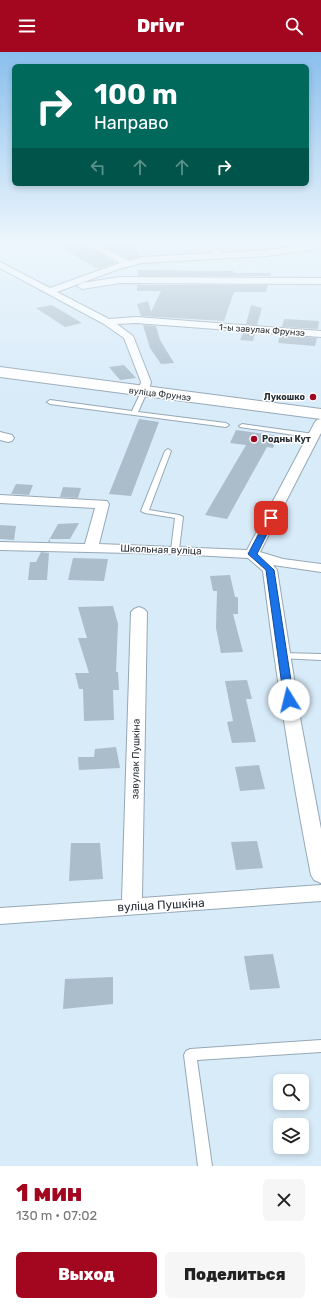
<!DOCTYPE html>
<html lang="ru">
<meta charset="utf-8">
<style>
:root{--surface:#fff;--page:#f6f6f6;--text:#222;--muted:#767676;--accent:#a30720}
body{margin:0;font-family:Rubik,sans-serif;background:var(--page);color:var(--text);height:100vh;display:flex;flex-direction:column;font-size:15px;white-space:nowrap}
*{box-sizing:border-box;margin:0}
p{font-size:13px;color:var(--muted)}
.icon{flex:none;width:22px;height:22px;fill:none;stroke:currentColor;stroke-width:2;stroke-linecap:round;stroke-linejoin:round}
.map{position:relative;height:1114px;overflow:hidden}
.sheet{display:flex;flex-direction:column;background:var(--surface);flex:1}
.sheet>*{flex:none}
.banner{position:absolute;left:12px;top:12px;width:297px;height:122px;border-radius:6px;box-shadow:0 2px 6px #0003;background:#00695c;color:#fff;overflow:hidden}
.tools{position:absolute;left:273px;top:1022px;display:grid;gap:8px}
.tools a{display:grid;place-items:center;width:36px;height:36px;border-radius:6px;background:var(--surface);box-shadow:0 2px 6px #0003;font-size:20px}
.pin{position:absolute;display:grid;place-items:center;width:34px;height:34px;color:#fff;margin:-17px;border-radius:8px;box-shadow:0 2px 6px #0006}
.me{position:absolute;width:44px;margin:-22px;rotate:351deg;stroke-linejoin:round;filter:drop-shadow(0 0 3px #0008)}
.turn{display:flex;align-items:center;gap:14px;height:84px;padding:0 16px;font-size:18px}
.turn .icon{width:52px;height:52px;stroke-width:2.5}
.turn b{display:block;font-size:28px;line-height:34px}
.lanes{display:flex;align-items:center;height:38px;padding:0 16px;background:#0003;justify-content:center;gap:20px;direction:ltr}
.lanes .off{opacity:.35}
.round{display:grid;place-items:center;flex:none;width:42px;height:42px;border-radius:6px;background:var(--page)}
.summary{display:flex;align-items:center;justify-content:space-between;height:68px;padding:0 16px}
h1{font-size:24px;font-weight:800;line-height:30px;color:var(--accent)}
.primary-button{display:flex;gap:8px;margin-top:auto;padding:8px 16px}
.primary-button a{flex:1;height:46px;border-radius:6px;background:var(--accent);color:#fff;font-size:16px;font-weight:800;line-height:46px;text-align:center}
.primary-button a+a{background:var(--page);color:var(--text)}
header{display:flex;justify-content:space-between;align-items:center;height:52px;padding:0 16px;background:var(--accent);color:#fff;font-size:18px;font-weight:800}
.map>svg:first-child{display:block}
</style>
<header><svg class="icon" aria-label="menu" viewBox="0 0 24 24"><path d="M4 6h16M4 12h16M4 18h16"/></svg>Drivr<svg class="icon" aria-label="search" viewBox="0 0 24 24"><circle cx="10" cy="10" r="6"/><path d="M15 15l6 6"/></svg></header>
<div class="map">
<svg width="321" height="1114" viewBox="0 0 321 1114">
<rect width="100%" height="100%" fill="#d8ebf9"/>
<!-- building -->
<path fill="#abbdcb" d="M 76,190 L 81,190 L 116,211 L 98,217 L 59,194 Z
M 97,190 L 124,190 L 138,198 L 138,205 L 129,207 Z
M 138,218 L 233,219 L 234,221 L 271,221 L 270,224 L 138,224 Z
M 137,233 L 268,233 L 266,240 L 234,240 L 224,269 L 141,264 L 137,252 L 148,249 L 151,260 L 161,239 L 137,239 Z
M 52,253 L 82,271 L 65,275 L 36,256 Z
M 251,253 L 262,256 L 257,273 L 246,272 Z
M 284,267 L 319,269 L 318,277 L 282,275 Z
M 143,273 L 156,274 L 160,288 L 174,311 L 161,312 L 150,296 Z
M 243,281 L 255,281 L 253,289 L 240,288 Z
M 280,283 L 317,286 L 315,294 L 278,291 Z
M 124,313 L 136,326 L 120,328 L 109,315 Z
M 139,367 L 159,370 L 131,444 L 109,442 Z
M 236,378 L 278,384 L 273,396 L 267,395 L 227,467 L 205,463 L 246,393 L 230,391 Z
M 16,432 L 33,433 L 29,443 L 11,442 Z
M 63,435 L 81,436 L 78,446 L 60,445 Z
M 79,471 L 70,487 L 50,487 L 50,490 L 48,490 L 58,472 Z
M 0,473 L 16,474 L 14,488 L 0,487 Z
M 41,500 L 49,501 L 47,528 L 28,528 L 30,510 L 36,510 Z
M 73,506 L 108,507 L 104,529 L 68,528 Z
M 230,523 L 235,545 L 238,545 L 238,562 L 233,562 L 243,600 L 221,601 L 216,576 L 217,539 L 213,539 L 210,524 Z
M 113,554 L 118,572 L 116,620 L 118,620 L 119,638 L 113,638 L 114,668 L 84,669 L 83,637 L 79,637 L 75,621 L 89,621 L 78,586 L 87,586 L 78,555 Z
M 247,628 L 252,647 L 246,647 L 256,690 L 232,691 L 227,670 L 233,669 L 225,629 Z
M 116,695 L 120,716 L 79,718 L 78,705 L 94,705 L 95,697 Z
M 259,713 L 265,737 L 240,739 L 235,715 Z
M 257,789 L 263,816 L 236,818 L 231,790 Z
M 71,791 L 100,791 L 103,827 L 69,829 Z
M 273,902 L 280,936 L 250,938 L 244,904 Z
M 113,925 L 113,952 L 63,957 L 65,927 Z"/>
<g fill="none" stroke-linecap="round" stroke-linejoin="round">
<!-- lane casing -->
<g stroke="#96a8b6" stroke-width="2">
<path id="lane" d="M 144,338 L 147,340 L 138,360 L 226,371 L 229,373 L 226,375 L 50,352 L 47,350 L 50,348 L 132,359 L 141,340 Z
M 242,372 L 314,382 L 317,384 L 314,386 L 240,375 L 239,374 Z
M 168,397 L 171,399 L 149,458 L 179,463 L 183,465 L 179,498 L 175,500 L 171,498 L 175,466 L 145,461 L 141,459 L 165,399 Z
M 282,601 L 321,602 L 321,608 L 279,606 L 278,604 Z
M 321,988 L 321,1000 L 197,1008 L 212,1114 L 198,1114 L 184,1003 L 186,999 L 190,997 Z"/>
</g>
<!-- street casing -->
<g stroke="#96a8b6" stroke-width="2">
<path id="street" d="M 82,190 L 93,190 L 129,209 L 142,205 L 213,201 L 199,190 L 209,190 L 223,201 L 266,198 L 321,192 L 321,196 L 266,204 L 142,211 L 119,217 L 57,240 L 109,267 L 136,265 L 321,279 L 321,285 L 136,271 L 117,272 L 133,284 L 151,330 L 148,342 L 140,342 L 138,340 L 141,330 L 124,286 L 104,272 L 0,216 L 0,210 L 50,236 L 120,211 Z
M 120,225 L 321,226 L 321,232 L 120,231 L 82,237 L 77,234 L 82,231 Z
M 321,367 L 321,381 L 260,500 L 283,507 L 321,512 L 321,520 L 273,513 L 277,518 L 301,671 L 321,777 L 321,831 L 314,828 L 311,823 C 291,722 276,621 263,519 L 248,506 L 175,502 L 0,498 L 0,490 L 85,492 L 95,456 L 0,451 L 0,443 L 107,449 L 109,452 L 99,492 L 247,498 L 315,370 L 317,368 Z
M 0,380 L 12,383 L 14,386 L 12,389 L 8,390 L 0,388 Z
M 139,555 L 144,557 L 147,560 L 142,846 L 321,833 L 321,849 L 0,872 L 0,856 L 122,848 L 131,560 L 134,557 Z"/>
</g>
<!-- secondary casing -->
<g stroke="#96a8b6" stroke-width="2">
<path id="secondary" d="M 0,315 L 321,357 L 321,367 L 0,325 Z"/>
</g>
<!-- lane -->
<use href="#lane" fill="#fff" fill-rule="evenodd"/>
<!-- street -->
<use href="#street" fill="#fff" fill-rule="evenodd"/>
<!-- secondary -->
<use href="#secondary" fill="#fff" fill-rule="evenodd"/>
</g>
<!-- sky -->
<linearGradient id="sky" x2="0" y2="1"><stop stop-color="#8abfed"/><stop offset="0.55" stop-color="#edf6fc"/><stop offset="1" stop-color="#edf6fc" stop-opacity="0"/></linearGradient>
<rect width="321" height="346" fill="url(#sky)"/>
<!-- route -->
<path fill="#1a73e8" stroke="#114b97" d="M 271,463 L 275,466 L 257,502 L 274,518 L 294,648 L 289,652 L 284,648 L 266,518 L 248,502 L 267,466 Z"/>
<!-- markers -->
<g fill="#a30720" stroke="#fff" stroke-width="1.5">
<circle cx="313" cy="345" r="4"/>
<circle cx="254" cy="387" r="4"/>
</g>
<g text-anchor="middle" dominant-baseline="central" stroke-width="3" stroke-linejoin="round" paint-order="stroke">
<!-- far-street labels -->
<g font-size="9" fill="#282f35" stroke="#fff">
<text transform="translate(262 278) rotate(4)">1-ы завулак Фрунзэ</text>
<text transform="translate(160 342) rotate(7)">вуліца Фрунзэ</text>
</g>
<!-- far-poi labels -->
<g font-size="9" font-weight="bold" fill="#282f35" stroke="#fff" text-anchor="end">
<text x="305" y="345">Лукошко</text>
<text x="262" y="387" text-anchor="start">Родны Кут</text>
</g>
<!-- street labels -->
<g font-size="10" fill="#282f35" stroke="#fff">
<text transform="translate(161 498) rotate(2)">Школьная вуліца</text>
<text transform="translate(136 707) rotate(-89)">завулак Пушкіна</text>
</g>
<!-- near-street labels -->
<g font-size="12" fill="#282f35" stroke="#fff">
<text transform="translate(161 853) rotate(-3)">вуліца Пушкіна</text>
</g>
</g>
</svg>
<div class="tools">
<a><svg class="icon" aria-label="search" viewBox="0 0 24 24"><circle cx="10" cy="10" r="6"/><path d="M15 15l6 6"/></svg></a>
<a><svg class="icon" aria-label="layers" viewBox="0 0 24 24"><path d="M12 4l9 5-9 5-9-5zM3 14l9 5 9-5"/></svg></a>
</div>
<div class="pin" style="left:271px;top:466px;background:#d93025"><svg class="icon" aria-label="arrive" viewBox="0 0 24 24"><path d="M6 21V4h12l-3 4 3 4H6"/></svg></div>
<svg class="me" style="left:289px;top:648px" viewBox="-20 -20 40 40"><circle r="19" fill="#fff"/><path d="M0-13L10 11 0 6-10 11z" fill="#1a73e8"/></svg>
<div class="banner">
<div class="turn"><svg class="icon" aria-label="right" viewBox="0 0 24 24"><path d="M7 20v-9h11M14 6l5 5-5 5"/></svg><div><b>100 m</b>Направо</div></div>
<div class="lanes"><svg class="icon off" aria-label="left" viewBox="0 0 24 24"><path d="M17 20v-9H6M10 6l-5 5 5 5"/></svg><svg class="icon off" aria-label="ahead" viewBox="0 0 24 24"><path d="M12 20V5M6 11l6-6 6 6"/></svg><svg class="icon off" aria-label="ahead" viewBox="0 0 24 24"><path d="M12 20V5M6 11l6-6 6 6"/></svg><svg class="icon" aria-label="right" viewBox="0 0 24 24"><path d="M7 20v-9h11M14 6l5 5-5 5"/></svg></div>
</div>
</div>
<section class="sheet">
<div class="summary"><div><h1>1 мин</h1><p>130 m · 07:02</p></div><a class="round"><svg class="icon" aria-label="close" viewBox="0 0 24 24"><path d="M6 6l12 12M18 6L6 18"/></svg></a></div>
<div class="primary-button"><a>Выход</a><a>Поделиться</a></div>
</section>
